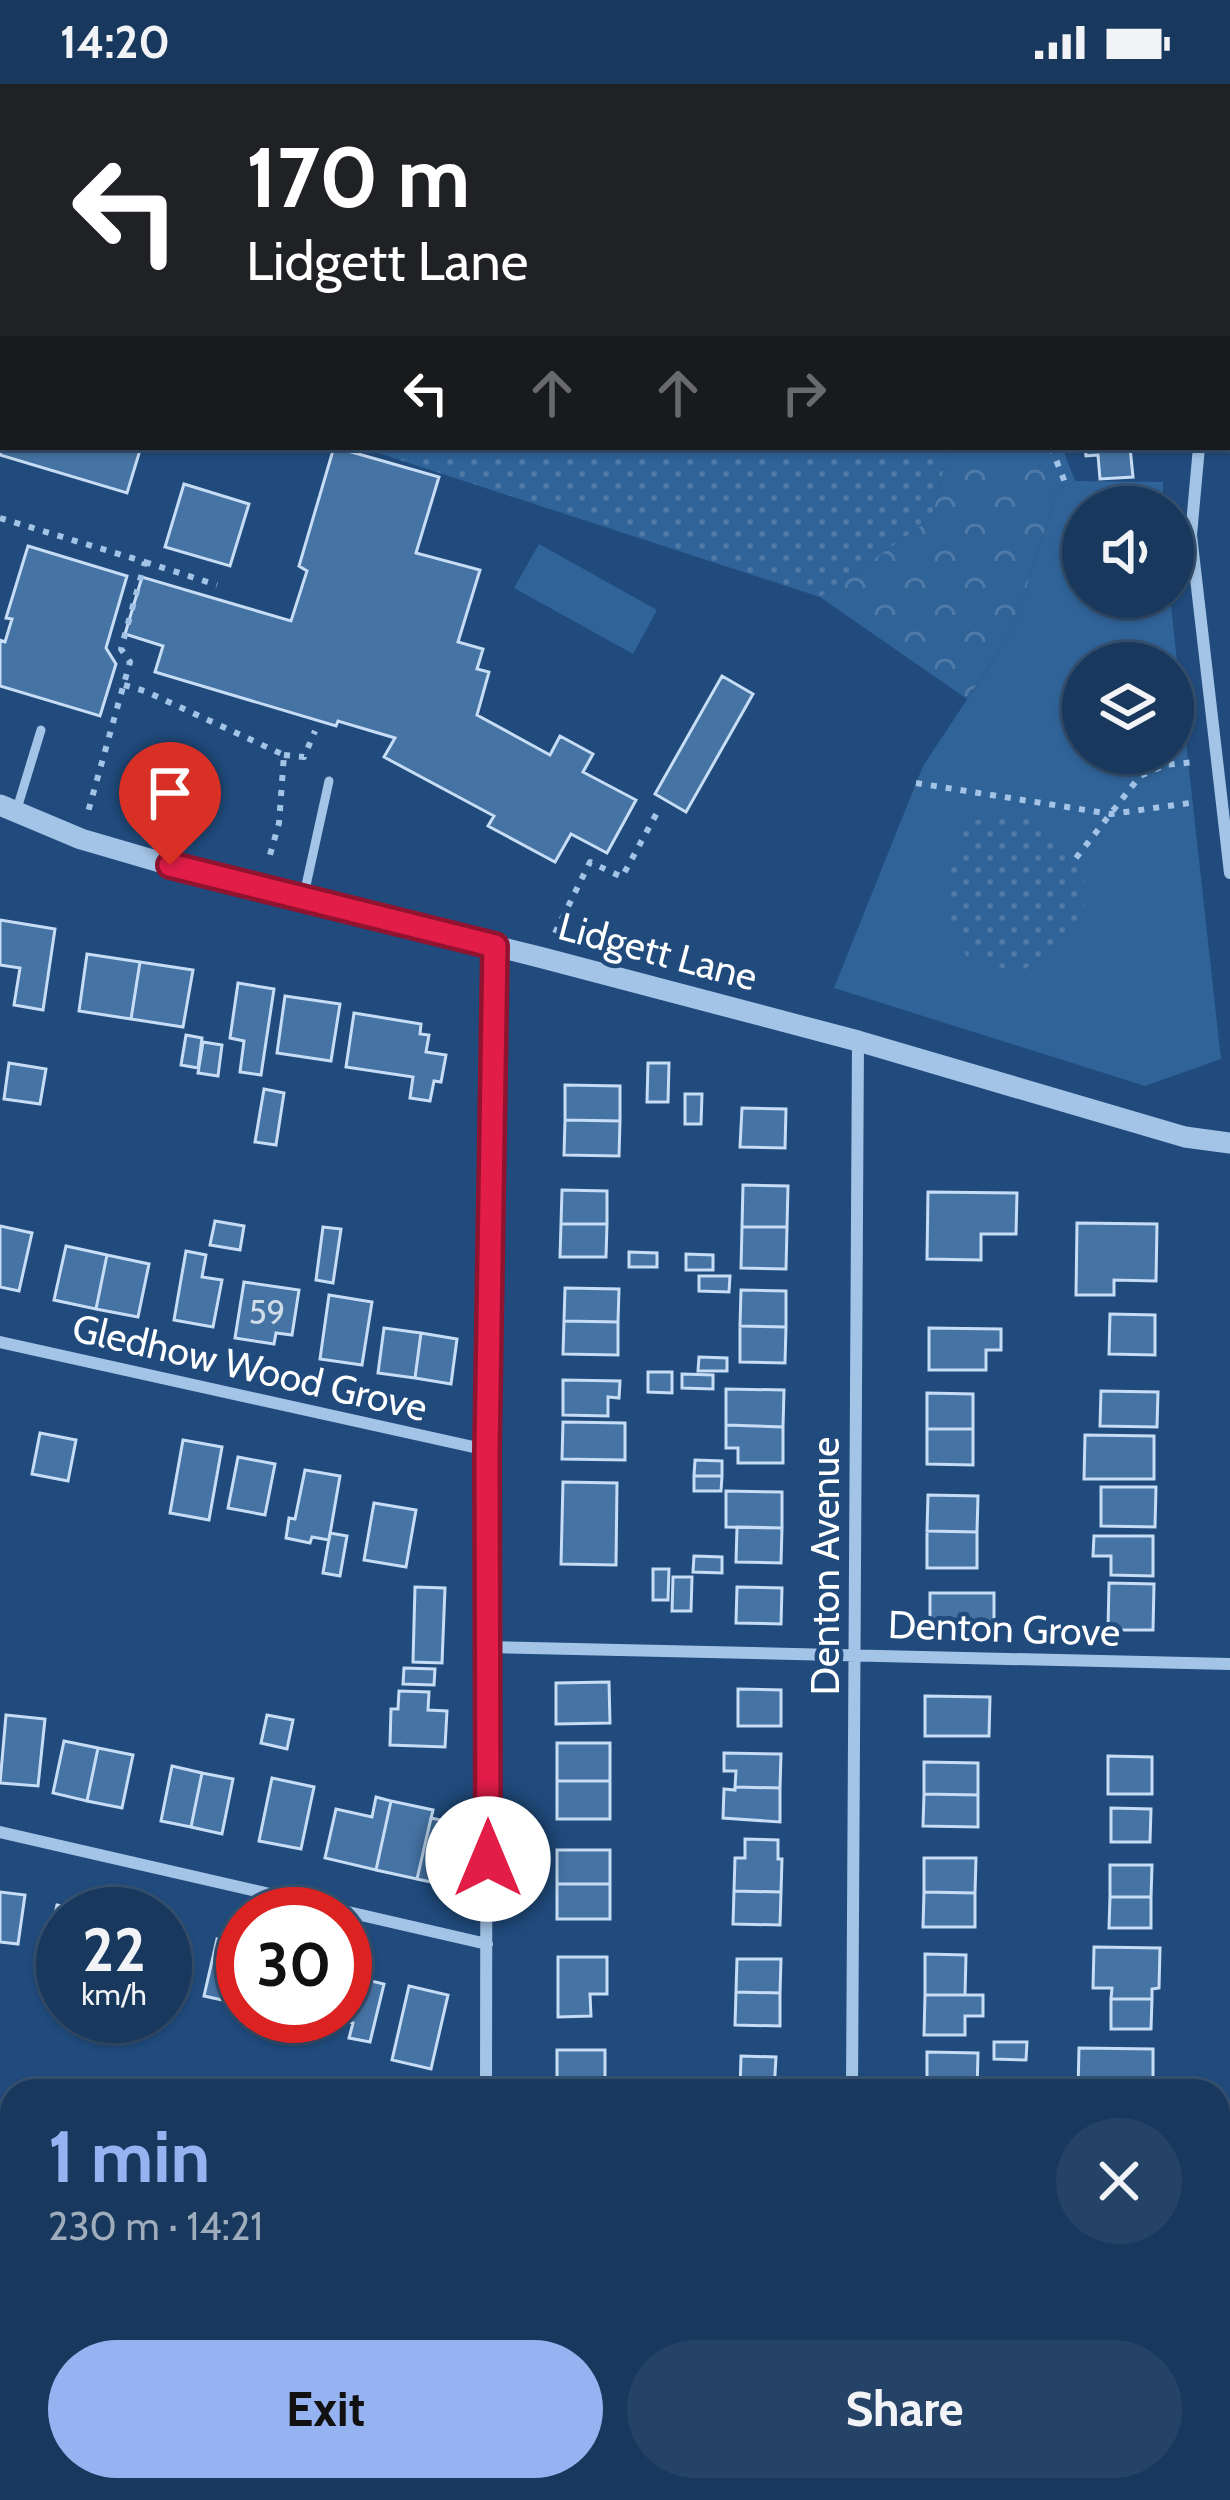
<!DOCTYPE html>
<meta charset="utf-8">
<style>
:root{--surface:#18385d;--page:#254366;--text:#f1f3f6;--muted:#9facbc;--line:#365272;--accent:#95b2f1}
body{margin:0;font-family:Cabin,sans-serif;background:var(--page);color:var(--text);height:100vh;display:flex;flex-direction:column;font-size:45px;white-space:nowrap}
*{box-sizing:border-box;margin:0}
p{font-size:39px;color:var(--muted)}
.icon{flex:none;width:66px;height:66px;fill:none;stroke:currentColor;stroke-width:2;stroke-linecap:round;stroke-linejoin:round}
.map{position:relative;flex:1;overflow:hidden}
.drawer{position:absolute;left:0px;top:1995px;width:1230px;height:423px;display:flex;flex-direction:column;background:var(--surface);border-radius:36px 36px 0 0;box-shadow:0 3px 9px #0004,0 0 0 3px var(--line)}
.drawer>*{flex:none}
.banner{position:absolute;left:0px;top:0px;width:1230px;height:366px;box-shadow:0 3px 9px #0004,0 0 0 3px var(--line);background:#202124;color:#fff;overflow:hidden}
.buttons{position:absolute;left:1062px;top:402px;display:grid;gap:24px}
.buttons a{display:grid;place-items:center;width:132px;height:132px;border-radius:50%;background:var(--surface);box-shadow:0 3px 9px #0004,0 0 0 3px var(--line);font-size:60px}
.speed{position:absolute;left:36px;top:1803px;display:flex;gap:24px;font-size:60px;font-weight:700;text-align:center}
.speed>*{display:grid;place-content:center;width:156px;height:156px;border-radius:50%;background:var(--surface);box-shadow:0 3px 9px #0004,0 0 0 3px var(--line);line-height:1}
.speed small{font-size:30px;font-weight:400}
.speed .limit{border:18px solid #d22;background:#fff;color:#111}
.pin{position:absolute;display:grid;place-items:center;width:102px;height:102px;color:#fff;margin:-123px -51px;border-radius:50% 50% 50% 0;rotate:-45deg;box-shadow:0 0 12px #0007}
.pin .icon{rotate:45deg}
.me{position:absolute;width:132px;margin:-66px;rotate:0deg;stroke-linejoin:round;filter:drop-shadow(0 0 9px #0008)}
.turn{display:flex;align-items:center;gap:42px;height:252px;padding:0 48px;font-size:54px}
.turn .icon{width:156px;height:156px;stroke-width:2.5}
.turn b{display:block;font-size:84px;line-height:102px}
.lanes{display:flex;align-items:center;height:114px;padding:0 48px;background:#0003;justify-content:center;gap:60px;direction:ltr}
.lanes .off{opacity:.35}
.round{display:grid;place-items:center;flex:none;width:126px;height:126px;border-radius:63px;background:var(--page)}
.overview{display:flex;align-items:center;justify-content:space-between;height:204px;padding:0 48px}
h1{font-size:72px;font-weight:700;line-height:90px;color:var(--accent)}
.action{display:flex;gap:24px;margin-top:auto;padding:24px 48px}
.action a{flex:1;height:138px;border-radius:72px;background:var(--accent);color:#111;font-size:48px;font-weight:700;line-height:138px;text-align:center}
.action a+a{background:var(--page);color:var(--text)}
.status{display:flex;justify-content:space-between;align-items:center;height:84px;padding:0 60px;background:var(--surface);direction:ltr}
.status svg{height:33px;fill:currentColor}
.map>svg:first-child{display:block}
</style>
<div class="status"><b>14:20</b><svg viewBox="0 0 49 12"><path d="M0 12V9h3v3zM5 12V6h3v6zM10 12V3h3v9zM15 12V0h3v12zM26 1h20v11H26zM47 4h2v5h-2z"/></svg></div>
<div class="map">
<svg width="1230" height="2416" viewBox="0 0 1230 2416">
<defs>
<pattern id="forest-crowns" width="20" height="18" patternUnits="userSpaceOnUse" patternTransform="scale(3)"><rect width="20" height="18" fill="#306398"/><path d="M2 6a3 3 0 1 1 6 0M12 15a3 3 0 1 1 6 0" fill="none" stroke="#4f7aa7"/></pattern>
<pattern id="park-dots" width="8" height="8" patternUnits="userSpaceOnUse" patternTransform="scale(3)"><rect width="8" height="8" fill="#306398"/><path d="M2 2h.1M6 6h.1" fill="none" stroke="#4f7aa7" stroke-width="1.8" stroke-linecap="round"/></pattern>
</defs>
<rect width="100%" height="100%" fill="#204b7c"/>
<!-- grass -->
<path fill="#306398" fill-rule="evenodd" d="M 1075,397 L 1163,398 L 1163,423 L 1083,423 L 1083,513 L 1170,513 L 1221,975 L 1145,1002 L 834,904 L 923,682 L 1013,546 L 1057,406 ZM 1083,579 L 1173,579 L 1173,669 L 1083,669 Z
M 539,460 L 657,526 L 633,570 L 514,504 Z"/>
<!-- forest -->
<path fill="url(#forest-crowns)" d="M 949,363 L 1062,363 L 1075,397 L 1057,406 L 1013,546 L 967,615 L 820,513 L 932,434 Z"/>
<!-- park -->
<path fill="url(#park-dots)" d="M 21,0 L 922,0 L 923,3 L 20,3 Z
M 360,363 L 949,363 L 932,434 L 820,513 Z
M 1001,734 L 1038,734 C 1079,776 1095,786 1079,848 L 1052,861 L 1020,890 L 966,872 L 945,827 L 951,780 L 968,737 Z"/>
<!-- building -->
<path fill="#4573a3" stroke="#c6ddf5" stroke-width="3" d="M 3,360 L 3,363 L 141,363 L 127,409 L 0,371 Z
M 334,363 L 439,393 L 416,469 L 480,486 L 458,558 L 483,565 L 477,585 L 489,588 L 477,631 L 550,671 L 560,652 L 593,670 L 583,688 L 636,716 L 607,769 L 571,750 L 555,778 L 488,742 L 494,732 L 384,673 L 395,654 L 338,637 L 336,642 L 155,588 L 163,562 L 125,550 L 142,493 L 291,537 L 307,487 L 299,482 Z
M 1085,363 L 1130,363 L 1133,393 L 1100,395 L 1098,371 L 1086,372 Z
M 184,400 L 249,420 L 230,482 L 165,463 Z
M 28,462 L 127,492 L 106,564 L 116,580 L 100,632 L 0,602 L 0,556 L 5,558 L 12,535 L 6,534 Z
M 722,592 L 753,610 L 686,728 L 655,710 Z
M 0,836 L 55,845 L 43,926 L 14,921 L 20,884 L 0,881 Z
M 87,870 L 140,878 L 131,935 L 79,927 Z
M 140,878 L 193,886 L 183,943 L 131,935 Z
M 238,899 L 274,905 L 261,991 L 240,988 L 244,957 L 230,954 Z
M 285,912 L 340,920 L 331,977 L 277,969 Z
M 354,929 L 421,940 L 420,950 L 429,951 L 426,968 L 446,971 L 441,998 L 434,997 L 430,1017 L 410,1014 L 413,993 L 346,983 Z
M 186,951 L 202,954 L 198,984 L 181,981 Z
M 203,958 L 222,961 L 218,992 L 198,989 Z
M 9,979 L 46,985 L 40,1020 L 4,1015 Z
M 648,979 L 669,979 L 668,1018 L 647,1018 Z
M 565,1001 L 620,1002 L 620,1037 L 565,1036 Z
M 264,1005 L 284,1009 L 276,1061 L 255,1058 Z
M 685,1010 L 702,1010 L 701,1040 L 685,1040 Z
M 742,1024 L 786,1025 L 785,1064 L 740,1063 Z
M 565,1036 L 620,1037 L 619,1072 L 564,1071 Z
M 743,1101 L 788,1102 L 787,1143 L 742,1143 Z
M 562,1106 L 607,1107 L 607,1140 L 561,1140 Z
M 928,1108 L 1017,1109 L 1016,1150 L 981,1150 L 981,1176 L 927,1175 Z
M 215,1137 L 244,1142 L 240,1166 L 210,1161 Z
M 1077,1139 L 1157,1140 L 1156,1197 L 1114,1196 L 1114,1211 L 1076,1211 Z
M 561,1140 L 607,1140 L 606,1173 L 560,1173 Z
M 0,1142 L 32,1149 L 19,1207 L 0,1203 Z
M 323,1143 L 341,1145 L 333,1199 L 316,1196 Z
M 742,1143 L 787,1143 L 786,1185 L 741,1184 Z
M 66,1162 L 107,1171 L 96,1225 L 54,1216 Z
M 186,1167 L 206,1171 L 202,1193 L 222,1196 L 213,1243 L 174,1236 Z
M 629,1168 L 657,1169 L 657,1183 L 629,1183 Z
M 686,1170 L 713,1171 L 713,1186 L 686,1186 Z
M 107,1171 L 149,1180 L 138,1233 L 96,1225 Z
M 699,1192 L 730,1192 L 729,1208 L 699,1207 Z
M 244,1198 L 299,1206 L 292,1251 L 276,1249 L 274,1260 L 235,1254 Z
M 565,1204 L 619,1205 L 618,1238 L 564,1237 Z
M 741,1206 L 786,1207 L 786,1243 L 740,1242 Z
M 329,1211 L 372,1218 L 362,1281 L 320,1275 Z
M 1110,1230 L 1155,1231 L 1155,1271 L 1109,1270 Z
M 564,1237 L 618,1238 L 618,1271 L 563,1270 Z
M 740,1242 L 786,1243 L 785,1279 L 740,1278 Z
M 384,1244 L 421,1249 L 415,1294 L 378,1289 Z
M 929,1244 L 1001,1245 L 1001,1266 L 986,1266 L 986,1286 L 929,1286 Z
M 421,1249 L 457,1255 L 451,1300 L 415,1294 Z
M 699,1273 L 727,1274 L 727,1287 L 698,1287 Z
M 648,1288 L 672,1288 L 672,1309 L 648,1308 Z
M 682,1290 L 713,1291 L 713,1305 L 682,1304 Z
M 563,1296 L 620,1297 L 619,1314 L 608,1313 L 608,1332 L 563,1331 Z
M 726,1305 L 784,1306 L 783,1343 L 726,1341 Z
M 1101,1307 L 1158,1308 L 1157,1343 L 1100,1342 Z
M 927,1309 L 973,1310 L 973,1345 L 927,1345 Z
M 563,1338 L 625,1339 L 625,1376 L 562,1375 Z
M 726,1341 L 783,1343 L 783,1379 L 738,1379 L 738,1364 L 726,1364 Z
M 927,1345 L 973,1345 L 973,1381 L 927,1380 Z
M 40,1349 L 76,1356 L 68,1397 L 32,1390 Z
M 1085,1351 L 1154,1352 L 1154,1395 L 1084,1395 Z
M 183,1356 L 222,1363 L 209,1436 L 170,1429 Z
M 238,1373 L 275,1380 L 265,1431 L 228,1424 Z
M 695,1376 L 722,1377 L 722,1392 L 694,1392 Z
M 305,1386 L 340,1392 L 329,1456 L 312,1453 L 310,1459 L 286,1454 L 289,1434 L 295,1435 Z
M 694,1392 L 722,1392 L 721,1407 L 694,1407 Z
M 563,1398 L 617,1399 L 616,1481 L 561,1480 Z
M 1101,1403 L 1156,1403 L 1155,1443 L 1101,1442 Z
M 726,1407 L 782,1408 L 782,1444 L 726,1443 Z
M 928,1411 L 978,1412 L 977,1448 L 927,1447 Z
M 374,1419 L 416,1426 L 406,1483 L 364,1476 Z
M 737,1443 L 782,1444 L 781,1479 L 736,1478 Z
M 927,1447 L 977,1448 L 977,1484 L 927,1484 Z
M 330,1449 L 347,1452 L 340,1492 L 323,1489 Z
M 1094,1452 L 1153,1452 L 1153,1492 L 1111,1491 L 1111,1472 L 1093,1472 Z
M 694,1472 L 722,1473 L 722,1489 L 693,1488 Z
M 653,1485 L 669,1485 L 668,1516 L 653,1516 Z
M 673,1493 L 692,1493 L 691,1527 L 672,1527 Z
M 1109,1499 L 1154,1500 L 1153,1546 L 1108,1546 Z
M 415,1503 L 445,1504 L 442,1579 L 413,1578 Z
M 737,1503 L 782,1504 L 781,1540 L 736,1539 Z
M 930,1509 L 994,1509 L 994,1539 L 930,1538 Z
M 404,1584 L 435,1585 L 434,1601 L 403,1600 Z
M 609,1598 L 610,1639 L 556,1640 L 556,1599 Z
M 738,1605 L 781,1606 L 781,1642 L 738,1642 Z
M 399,1607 L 429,1608 L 428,1626 L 447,1627 L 445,1663 L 390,1661 L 391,1625 L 398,1625 Z
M 925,1612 L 990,1613 L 989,1652 L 925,1652 Z
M 6,1631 L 45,1635 L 38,1702 L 0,1699 Z
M 267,1631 L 293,1636 L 287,1665 L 261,1659 Z
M 64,1657 L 98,1664 L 87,1717 L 53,1709 Z
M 557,1659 L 610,1659 L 610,1697 L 557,1697 Z
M 98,1664 L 133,1671 L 122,1724 L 87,1717 Z
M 724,1669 L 781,1670 L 780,1704 L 735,1703 L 736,1687 L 724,1687 Z
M 1108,1672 L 1152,1673 L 1152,1710 L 1108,1710 Z
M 924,1678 L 978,1679 L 978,1711 L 924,1710 Z
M 172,1682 L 202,1689 L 191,1743 L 161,1737 Z
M 202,1689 L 233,1695 L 222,1750 L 191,1743 Z
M 272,1694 L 314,1703 L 301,1765 L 259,1757 Z
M 557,1697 L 610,1697 L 610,1735 L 557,1735 Z
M 735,1703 L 780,1704 L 780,1738 L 723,1734 L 724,1705 L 735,1706 Z
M 924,1710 L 978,1711 L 978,1743 L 923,1742 Z
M 376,1713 L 391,1717 L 376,1786 L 325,1774 L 336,1725 L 372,1733 Z
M 391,1717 L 433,1726 L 417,1795 L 376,1786 Z
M 1111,1724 L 1151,1725 L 1150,1758 L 1111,1758 Z
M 431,1734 L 459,1740 L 445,1801 L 417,1795 Z
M 745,1755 L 778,1756 L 778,1775 L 782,1775 L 781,1808 L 734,1807 L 735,1774 L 745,1774 Z
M 557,1766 L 610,1766 L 610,1800 L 557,1800 Z
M 924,1774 L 976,1774 L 975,1809 L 924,1808 Z
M 1110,1781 L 1152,1781 L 1151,1813 L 1110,1813 Z
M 557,1800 L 610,1800 L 610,1835 L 557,1835 Z
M 734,1807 L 781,1808 L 780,1841 L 733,1840 Z
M 0,1808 L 25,1811 L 18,1860 L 0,1858 Z
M 924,1808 L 975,1809 L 975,1843 L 923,1843 Z
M 1110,1813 L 1151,1813 L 1151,1844 L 1109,1844 Z
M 57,1821 L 92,1830 L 63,1830 L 63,1876 L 45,1872 Z
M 165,1847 L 186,1852 L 173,1907 L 165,1905 Z
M 217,1855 L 243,1861 L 243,1888 L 236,1919 L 204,1912 Z
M 1094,1863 L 1160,1864 L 1159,1904 L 1152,1905 L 1152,1915 L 1111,1915 L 1112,1904 L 1093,1904 Z
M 925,1870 L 966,1871 L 965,1911 L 925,1911 Z
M 558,1873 L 607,1873 L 607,1910 L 590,1910 L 591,1932 L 558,1933 Z
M 737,1875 L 781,1875 L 780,1909 L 736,1908 Z
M 351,1892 L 384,1900 L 370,1958 L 349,1954 L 353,1939 L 341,1936 L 342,1932 L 345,1932 Z
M 409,1902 L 448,1911 L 431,1985 L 392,1976 Z
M 736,1908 L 780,1909 L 780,1942 L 735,1941 Z
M 925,1911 L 983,1911 L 983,1932 L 965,1932 L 965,1951 L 924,1951 Z
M 1111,1915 L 1152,1915 L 1151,1945 L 1111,1945 Z
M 994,1958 L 1027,1958 L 1026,1976 L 994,1975 Z
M 1079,1964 L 1153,1965 L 1153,2007 L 1078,2006 Z
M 557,1966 L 605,1966 L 605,2003 L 557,2003 Z
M 927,1968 L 978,1969 L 977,2007 L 927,2007 Z
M 741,1972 L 776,1973 L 774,2007 L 740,2007 Z
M 557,2003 L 605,2003 L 605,2007 L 557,2007 Z
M 10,2104 L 12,2104 L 12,2181 L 0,2179 L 0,2152 Z
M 0,2300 L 12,2303 L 12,2355 L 0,2352 Z
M 36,2406 L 79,2406 L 80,2416 L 37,2416 Z
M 215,2406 L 264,2406 L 263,2416 L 214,2416 Z
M 384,2406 L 424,2406 L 424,2416 L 384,2416 Z
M 551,2406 L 606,2406 L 605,2409 L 551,2408 Z
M 922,2406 L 976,2406 L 976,2409 L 922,2408 Z
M 992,2406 L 1025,2406 L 1025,2416 L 992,2416 Z
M 1048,2406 L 1082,2406 L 1082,2416 L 1048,2416 Z
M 1092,2406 L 1154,2406 L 1154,2414 L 1092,2414 Z"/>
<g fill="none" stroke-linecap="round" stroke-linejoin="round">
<!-- path -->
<path stroke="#a3c4e6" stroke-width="6" stroke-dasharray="6 9" stroke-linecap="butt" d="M 892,0 L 893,3
M 1051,363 L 1066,401
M 0,434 L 145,478 L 121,565 L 130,578 L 88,728
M 145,478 L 217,501
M 124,601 L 145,607 L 284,671 L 279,739 L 268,778
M 284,671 L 304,673 L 315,647
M 916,699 L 1111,730 L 1197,718
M 1076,774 L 1140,692 L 1165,681 L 1195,678
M 555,849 L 590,778 L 622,793 L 659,725"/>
<!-- service -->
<path stroke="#a3c4e6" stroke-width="9" d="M 16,728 L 41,646
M 303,815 L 329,697"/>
<!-- minor -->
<path stroke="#a3c4e6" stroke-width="12" d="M 1161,0 L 1162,3
M 1199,363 L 1191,451 L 1230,789
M 0,1258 L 487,1366
M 489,1563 L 1230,1580
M 0,1748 L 487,1860
M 486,2007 L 487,1366 L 495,862
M 852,2007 L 858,957
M 1218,2139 L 1230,2139
M 0,2236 L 12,2239
M 138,2406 L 139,2416
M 479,2406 L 480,2416
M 852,2406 L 852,2416
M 1226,2416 L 1230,2192"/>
<!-- tertiary -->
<path stroke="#a3c4e6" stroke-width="21" d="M 0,721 L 81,755 L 170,781 L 543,874 L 858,957 L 1185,1053 L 1230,1059"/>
</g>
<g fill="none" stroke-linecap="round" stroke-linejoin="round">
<!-- route casing -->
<g stroke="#92132f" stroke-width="30">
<path id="route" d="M 170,781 L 495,862 L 487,1366 L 488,1775"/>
</g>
<!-- route -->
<use href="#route" stroke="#e11d48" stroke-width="21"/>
</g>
<g text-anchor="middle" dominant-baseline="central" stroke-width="9" stroke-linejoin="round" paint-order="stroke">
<!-- number labels -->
<g font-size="33" fill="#d0dce8">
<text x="267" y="1228">59</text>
</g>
<!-- street labels -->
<g font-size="39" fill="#fff" stroke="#204b7c">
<text transform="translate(658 867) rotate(15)">Lidgett Lane</text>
<text transform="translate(250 1283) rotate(13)">Gledhow Wood Grove</text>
<text transform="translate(825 1482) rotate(-90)">Denton Avenue</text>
<text transform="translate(1004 1544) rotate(2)">Denton Grove</text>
</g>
</g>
</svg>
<div class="buttons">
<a><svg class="icon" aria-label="sound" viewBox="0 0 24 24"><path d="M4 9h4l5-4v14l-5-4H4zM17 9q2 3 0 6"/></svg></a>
<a><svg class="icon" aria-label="layers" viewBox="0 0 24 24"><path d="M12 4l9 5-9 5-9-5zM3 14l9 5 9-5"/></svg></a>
</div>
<div class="speed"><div>22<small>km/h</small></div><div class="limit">30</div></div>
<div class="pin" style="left:170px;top:781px;background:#d93025"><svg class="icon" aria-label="arrive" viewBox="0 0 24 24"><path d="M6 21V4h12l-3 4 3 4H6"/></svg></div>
<svg class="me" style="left:488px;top:1775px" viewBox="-20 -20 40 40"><circle r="19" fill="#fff"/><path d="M0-13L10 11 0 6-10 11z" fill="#e11d48"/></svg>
<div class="banner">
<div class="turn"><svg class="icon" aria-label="left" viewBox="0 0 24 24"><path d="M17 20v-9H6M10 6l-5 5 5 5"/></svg><div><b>170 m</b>Lidgett Lane</div></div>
<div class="lanes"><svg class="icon" aria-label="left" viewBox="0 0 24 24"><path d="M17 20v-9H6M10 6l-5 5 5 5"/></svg><svg class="icon off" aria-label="ahead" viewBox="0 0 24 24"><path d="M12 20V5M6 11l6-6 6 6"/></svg><svg class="icon off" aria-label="ahead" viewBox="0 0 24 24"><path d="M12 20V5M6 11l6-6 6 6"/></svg><svg class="icon off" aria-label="right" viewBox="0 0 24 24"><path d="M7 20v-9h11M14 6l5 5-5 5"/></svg></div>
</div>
<section class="drawer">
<div class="overview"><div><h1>1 min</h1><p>230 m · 14:21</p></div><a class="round"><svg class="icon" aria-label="close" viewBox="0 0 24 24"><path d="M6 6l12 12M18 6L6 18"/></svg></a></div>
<div class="action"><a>Exit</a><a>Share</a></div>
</section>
</div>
